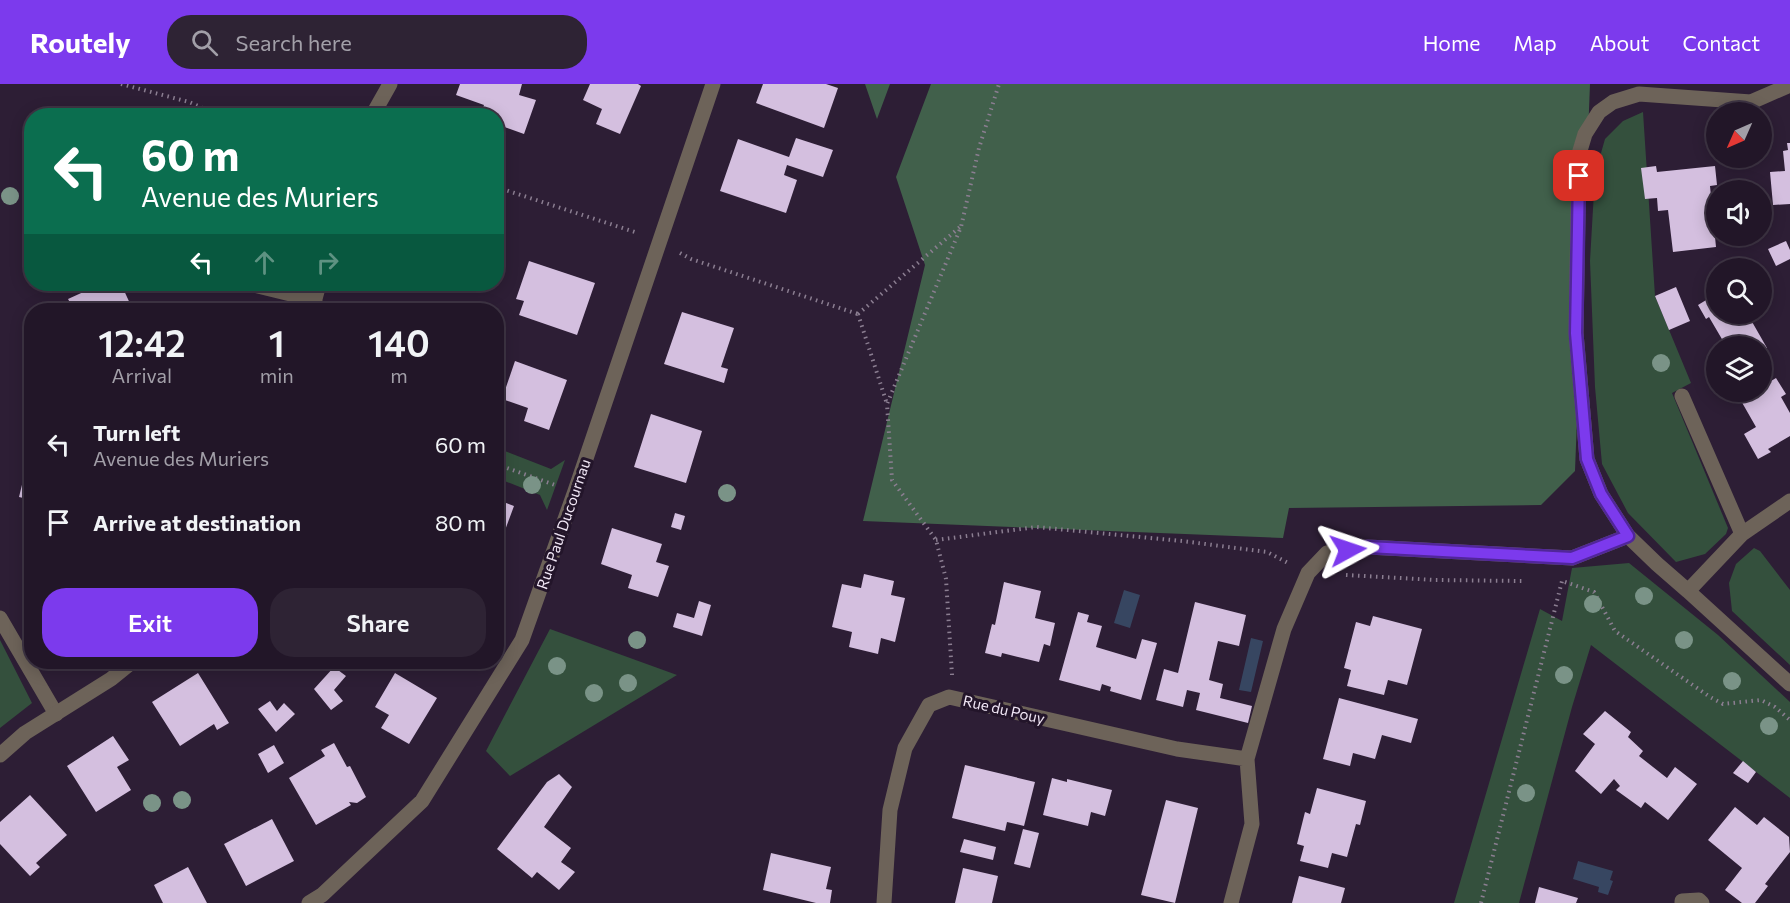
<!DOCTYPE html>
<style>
:root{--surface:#221628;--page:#2e2334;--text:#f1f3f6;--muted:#a29fa8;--line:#3f3545;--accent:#7c3aed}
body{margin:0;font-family:Commissioner,sans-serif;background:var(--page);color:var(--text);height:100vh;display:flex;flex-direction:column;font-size:22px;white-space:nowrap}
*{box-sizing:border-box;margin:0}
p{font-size:20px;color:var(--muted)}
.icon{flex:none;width:33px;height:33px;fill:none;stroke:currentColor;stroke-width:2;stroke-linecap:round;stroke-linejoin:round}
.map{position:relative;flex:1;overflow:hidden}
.drawer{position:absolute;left:24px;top:219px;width:480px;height:366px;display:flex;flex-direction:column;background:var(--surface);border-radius:24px;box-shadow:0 3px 15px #0003,0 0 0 2px var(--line)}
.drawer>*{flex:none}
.top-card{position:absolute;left:24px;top:24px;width:480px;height:183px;border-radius:24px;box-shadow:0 3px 15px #0003,0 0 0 2px var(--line);background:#0b6e4f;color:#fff;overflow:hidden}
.needle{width:39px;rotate:225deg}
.buttons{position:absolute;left:1706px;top:18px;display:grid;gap:12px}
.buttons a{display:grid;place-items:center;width:66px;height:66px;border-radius:50%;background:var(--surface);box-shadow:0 3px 15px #0003,0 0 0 2px var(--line);font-size:30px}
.pin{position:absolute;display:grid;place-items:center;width:51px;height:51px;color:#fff;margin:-26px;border-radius:12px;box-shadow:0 3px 9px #0006}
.me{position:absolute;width:66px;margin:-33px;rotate:85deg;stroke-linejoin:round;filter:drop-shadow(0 0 4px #0008)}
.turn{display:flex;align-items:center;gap:21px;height:126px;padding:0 18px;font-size:27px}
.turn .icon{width:78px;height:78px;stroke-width:2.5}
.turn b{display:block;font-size:42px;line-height:51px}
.lanes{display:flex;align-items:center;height:57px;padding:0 18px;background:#0003;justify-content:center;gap:30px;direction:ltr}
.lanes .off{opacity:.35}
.eta{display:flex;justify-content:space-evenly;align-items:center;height:102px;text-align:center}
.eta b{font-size:36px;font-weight:600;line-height:42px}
.primary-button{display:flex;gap:12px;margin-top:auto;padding:12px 18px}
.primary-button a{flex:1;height:69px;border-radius:24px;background:var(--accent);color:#fff;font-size:24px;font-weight:600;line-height:69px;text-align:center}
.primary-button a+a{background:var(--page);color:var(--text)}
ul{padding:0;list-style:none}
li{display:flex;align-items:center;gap:18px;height:78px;padding:0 18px}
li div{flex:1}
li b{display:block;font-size:22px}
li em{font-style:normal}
header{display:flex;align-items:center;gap:36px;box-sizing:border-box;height:84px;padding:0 30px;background:var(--accent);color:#fff}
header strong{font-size:28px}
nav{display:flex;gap:33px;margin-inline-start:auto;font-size:21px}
.search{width:420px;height:54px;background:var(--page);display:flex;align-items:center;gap:15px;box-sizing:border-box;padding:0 21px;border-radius:24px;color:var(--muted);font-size:22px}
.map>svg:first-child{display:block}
</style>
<header>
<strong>Routely</strong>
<div class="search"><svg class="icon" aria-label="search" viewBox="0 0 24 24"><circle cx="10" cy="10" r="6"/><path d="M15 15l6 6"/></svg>Search here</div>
<nav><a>Home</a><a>Map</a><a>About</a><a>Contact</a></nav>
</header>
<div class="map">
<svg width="1790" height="819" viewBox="0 0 1790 819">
<rect width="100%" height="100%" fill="#2d1e35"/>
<!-- green -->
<path fill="#34503d" d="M 1643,28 L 1655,212 L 1691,299 L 1672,309 L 1728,444 L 1726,450 L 1705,470 L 1676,478 L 1628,429 L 1602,380 L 1595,303 L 1590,177 L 1595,90 L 1605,55 L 1623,37 Z
M 497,364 L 551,385 L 565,376 L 547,426 L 540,411 L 497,394 Z
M 1754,464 L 1760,467 L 1790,506 L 1790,581 L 1732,527 L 1729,499 L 1736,480 Z
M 1629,479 L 1718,551 L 1790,618 L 1790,714 L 1591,561 L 1572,623 L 1519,819 L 1454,819 L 1540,525 L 1562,537 L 1572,484 Z
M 550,545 L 677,591 L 510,692 L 486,667 Z
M 0,556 L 32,619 L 0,644 Z"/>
<!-- forest -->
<path fill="#41604b" d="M 865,0 L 890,0 L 877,35 Z
M 931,0 L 1590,0 L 1575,387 L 1541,421 L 1289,424 L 1283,454 L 863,437 L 925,181 L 896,93 Z"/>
<!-- water -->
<path fill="#374661" d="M 1731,152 L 1747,152 L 1748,161 L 1732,162 Z
M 1124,506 L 1140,511 L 1130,544 L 1114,539 Z
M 1251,554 L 1263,557 L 1251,608 L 1239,606 Z
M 1578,777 L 1613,787 L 1610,796 L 1613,797 L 1608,811 L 1598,808 L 1599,803 L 1573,795 Z"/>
<!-- building -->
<path fill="#d4bfdf" d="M 460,0 L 522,0 L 519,11 L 536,16 L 524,50 L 496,40 L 496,32 L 480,32 L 484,21 L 456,11 Z
M 590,0 L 638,0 L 641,2 L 620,50 L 596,40 L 602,25 L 583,16 Z
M 763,0 L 826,0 L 838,4 L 824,44 L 756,19 Z
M 796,54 L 833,66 L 823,93 L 787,81 L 784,91 L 797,96 L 786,129 L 720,107 L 738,55 L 789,73 Z
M 1787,59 L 1790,59 L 1790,120 L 1773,121 L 1770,88 L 1785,87 L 1783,67 L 1788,66 Z
M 1656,82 L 1657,88 L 1715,82 L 1717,101 L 1710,102 L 1716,163 L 1673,168 L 1668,126 L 1658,127 L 1657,114 L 1645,115 L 1641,84 Z
M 1786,157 L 1790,166 L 1790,175 L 1776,182 L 1768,165 Z
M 529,177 L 595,199 L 577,251 L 519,231 L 524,217 L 516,215 Z
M 101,200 L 121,200 L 133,226 L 74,226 L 68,215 Z
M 1676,203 L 1690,237 L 1669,246 L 1655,212 Z
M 1716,210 L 1716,230 L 1750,230 L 1753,235 L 1751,236 L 1767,264 L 1761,267 L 1761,262 L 1726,262 L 1709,233 L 1706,235 L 1698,221 Z
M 682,228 L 734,244 L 721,283 L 728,285 L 724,299 L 664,280 Z
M 515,277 L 567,296 L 549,346 L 524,337 L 528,324 L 502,315 Z
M 1776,294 L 1786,310 L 1781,313 L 1790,329 L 1790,352 L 1768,365 L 1771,368 L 1758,375 L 1744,350 L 1756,343 L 1740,315 L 1753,308 L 1761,308 L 1761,303 Z
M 651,330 L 702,347 L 686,399 L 634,383 Z
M 31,364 L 32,364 L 32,416 L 19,413 Z
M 496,415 L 514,422 L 497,468 L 496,468 Z
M 675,429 L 685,432 L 681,446 L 671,443 Z
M 612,444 L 662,460 L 656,478 L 669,482 L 658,513 L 628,504 L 632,491 L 601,480 Z
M 864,490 L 894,497 L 891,511 L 905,514 L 895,558 L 881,554 L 878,570 L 849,563 L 852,548 L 832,543 L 842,500 L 861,504 Z
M 1004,498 L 1041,507 L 1035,534 L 1055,539 L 1050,562 L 1044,560 L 1039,578 L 1002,569 L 1001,573 L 985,569 L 992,540 L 995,541 Z
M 699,517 L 711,521 L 702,552 L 673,543 L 677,529 L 694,534 Z
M 1195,518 L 1246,531 L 1239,562 L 1218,557 L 1209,596 L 1223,600 L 1220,614 L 1252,622 L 1248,639 L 1196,626 L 1200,609 L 1187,606 L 1183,623 L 1156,616 L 1164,585 L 1178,589 Z
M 1078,528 L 1089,531 L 1087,538 L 1102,542 L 1096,563 L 1136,575 L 1142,555 L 1157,559 L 1141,616 L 1110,607 L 1111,603 L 1102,600 L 1100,607 L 1059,596 Z
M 1373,532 L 1422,545 L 1407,601 L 1388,596 L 1384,611 L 1347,602 L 1351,586 L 1344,584 L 1356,538 L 1370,542 Z
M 265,578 L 281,578 L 275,585 Z
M 334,583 L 346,592 L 334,606 L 343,617 L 331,626 L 314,605 Z
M 198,589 L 229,639 L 217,646 L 214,640 L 180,662 L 152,618 Z
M 395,589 L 437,614 L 409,660 L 381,644 L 389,631 L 375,623 Z
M 1339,614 L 1418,635 L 1411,659 L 1382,651 L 1375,675 L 1353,669 L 1350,682 L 1323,675 Z
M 270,617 L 277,627 L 284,619 L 295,630 L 276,648 L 258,625 Z
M 1605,627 L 1631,648 L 1628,653 L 1643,667 L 1639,672 L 1667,694 L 1675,683 L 1697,700 L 1668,736 L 1645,718 L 1641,724 L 1616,706 L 1620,702 L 1614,695 L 1601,710 L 1575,687 L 1595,660 L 1583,650 Z
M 113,652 L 129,676 L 117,683 L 131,706 L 96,728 L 67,682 Z
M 334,659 L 347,683 L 350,682 L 366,713 L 357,719 L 349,718 L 351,721 L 316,741 L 289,694 L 325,672 L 321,666 Z
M 274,661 L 284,679 L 268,689 L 258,670 Z
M 1743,677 L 1756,688 L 1748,699 L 1733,689 Z
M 965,681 L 1035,698 L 1024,742 L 1007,738 L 1005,747 L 952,734 Z
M 559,690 L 572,703 L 544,743 L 571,764 L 561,778 L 575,788 L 559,806 L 537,788 L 532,794 L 497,765 L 547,698 Z
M 1052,694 L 1067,698 L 1067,695 L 1112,706 L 1105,732 L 1091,728 L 1088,742 L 1043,731 Z
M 1317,704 L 1366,717 L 1360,741 L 1356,740 L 1347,773 L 1332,769 L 1328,784 L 1300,777 L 1304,762 L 1297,760 L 1305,728 L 1310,730 Z
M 30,711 L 67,751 L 36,779 L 40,783 L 30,792 L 0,760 L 0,738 Z
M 1166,716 L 1198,724 L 1175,819 L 1141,811 Z
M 1735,723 L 1757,741 L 1764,733 L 1789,753 L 1790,768 L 1765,800 L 1768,802 L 1755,819 L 1742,819 L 1725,806 L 1742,784 L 1708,756 Z
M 272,735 L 294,777 L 246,802 L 224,760 Z
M 1023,745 L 1039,749 L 1030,784 L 1014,780 Z
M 964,755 L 996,763 L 993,776 L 960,768 Z
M 771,769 L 831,783 L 826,805 L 832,806 L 830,819 L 816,819 L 763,806 Z
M 188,783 L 207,819 L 163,819 L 154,801 Z
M 963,784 L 998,792 L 992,819 L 955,819 Z
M 1299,792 L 1345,804 L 1341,819 L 1292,819 Z
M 1539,803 L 1578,814 L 1576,819 L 1535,819 Z"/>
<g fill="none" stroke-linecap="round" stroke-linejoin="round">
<!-- path -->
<path stroke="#8b7e91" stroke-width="4" stroke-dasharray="1.5 4.5" stroke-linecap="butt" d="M 121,0 L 189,18 L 221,32
M 496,103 L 638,149
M 680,169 L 691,175 L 858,230
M 858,230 L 960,143
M 858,230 L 887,320
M 496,380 L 555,401
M 936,456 L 1036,443 L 1182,457 L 1267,468 L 1288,479
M 1346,491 L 1435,496 L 1522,497
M 1565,498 L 1594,508 L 1615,547 L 1710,613 L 1723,620 L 1761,616 L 1775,623 L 1790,636
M 952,591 L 946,495 L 936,456 L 892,396 L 887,320 L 961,143 L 979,64 L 999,0
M 1481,819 L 1562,497"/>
<!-- lane -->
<path stroke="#6d6359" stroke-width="15" d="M 0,534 L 56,630"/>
<!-- street -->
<path stroke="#6d6359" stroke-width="15" d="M 1790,1 L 1751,18 L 1639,10 L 1613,18 L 1599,28 L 1585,50 L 1579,70 L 1576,249 L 1587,375 L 1601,410 L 1628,452 L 1657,480 L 1688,507 L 1790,600
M 372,32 L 390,0
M 250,200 L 315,216
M 312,226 L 319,200
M 1682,312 L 1742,450
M 1688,507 L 1742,450 L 1790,417
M 0,671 L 25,649 L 111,595 L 132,578
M 309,819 L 322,811 L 422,717 L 522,556 L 575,407 L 713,0
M 884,819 L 890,726 L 905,664 L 929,621 L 949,613 L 1177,665 L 1247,675
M 1231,819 L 1252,740 L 1247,675 L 1284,545 L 1308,489 L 1327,469 L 1368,463 L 1572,474 L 1628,452
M 1682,819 L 1682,817 L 1699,816 L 1702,819"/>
</g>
<!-- trees -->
<g fill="#7a9387">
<circle cx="10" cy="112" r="9"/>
<circle cx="1661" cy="279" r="9"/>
<circle cx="532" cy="401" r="9"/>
<circle cx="727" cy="409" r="9"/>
<circle cx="1644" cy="512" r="9"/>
<circle cx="1593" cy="520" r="9"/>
<circle cx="637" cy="556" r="9"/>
<circle cx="1684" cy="556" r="9"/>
<circle cx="557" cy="582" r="9"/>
<circle cx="1564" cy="591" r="9"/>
<circle cx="1732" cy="597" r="9"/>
<circle cx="628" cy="599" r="9"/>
<circle cx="594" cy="609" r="9"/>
<circle cx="1769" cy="642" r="9"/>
<circle cx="1526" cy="709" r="9"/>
<circle cx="182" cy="716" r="9"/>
<circle cx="152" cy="719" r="9"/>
</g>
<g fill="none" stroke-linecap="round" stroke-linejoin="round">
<!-- route casing -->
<g stroke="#51269a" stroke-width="15">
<path id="route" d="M 1348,466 L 1368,463 L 1572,474 L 1628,452 L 1601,410 L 1587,375 L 1576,249 L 1579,92"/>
</g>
<!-- route -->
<use href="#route" stroke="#7c3aed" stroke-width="10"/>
</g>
<g text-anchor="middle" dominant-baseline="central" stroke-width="6" stroke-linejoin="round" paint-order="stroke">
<!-- street labels -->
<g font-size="15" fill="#f1e7f6" stroke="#23152a">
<text transform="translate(563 440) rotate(-71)">Rue Paul Ducournau</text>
<text transform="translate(1004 625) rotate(13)">Rue du Pouy</text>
</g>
</g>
</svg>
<div class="buttons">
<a><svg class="needle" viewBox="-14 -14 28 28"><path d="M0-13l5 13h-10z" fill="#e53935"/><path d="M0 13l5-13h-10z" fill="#a29fa8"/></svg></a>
<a><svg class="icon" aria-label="sound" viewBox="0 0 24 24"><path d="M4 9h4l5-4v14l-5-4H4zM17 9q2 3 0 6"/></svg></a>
<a><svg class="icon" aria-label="search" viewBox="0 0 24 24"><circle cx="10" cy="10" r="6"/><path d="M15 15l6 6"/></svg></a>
<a><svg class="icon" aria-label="layers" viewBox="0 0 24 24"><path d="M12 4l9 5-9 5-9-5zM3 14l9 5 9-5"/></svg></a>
</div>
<div class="pin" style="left:1579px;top:92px;background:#d93025"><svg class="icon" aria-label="arrive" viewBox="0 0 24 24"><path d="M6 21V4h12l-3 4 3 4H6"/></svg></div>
<svg class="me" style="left:1348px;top:466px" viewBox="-20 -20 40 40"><path d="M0-17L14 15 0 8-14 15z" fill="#7c3aed" stroke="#fff" stroke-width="4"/></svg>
<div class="top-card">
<div class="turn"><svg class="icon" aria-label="left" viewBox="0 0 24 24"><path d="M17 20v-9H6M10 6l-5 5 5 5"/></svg><div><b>60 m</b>Avenue des Muriers</div></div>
<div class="lanes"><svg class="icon" aria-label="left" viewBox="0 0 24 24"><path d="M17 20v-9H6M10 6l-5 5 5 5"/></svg><svg class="icon off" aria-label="ahead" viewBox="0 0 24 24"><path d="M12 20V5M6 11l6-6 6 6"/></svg><svg class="icon off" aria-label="right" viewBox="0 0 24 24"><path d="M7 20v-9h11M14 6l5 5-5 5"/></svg></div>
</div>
<section class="drawer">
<div class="eta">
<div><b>12:42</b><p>Arrival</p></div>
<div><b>1</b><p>min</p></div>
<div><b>140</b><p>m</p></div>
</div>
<ul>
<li><svg class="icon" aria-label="left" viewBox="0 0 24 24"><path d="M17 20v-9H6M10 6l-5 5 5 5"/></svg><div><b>Turn left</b><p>Avenue des Muriers</p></div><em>60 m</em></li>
<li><svg class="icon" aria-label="arrive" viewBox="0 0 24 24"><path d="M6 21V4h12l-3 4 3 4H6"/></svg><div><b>Arrive at destination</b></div><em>80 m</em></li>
</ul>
<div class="primary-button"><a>Exit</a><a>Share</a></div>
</section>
</div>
